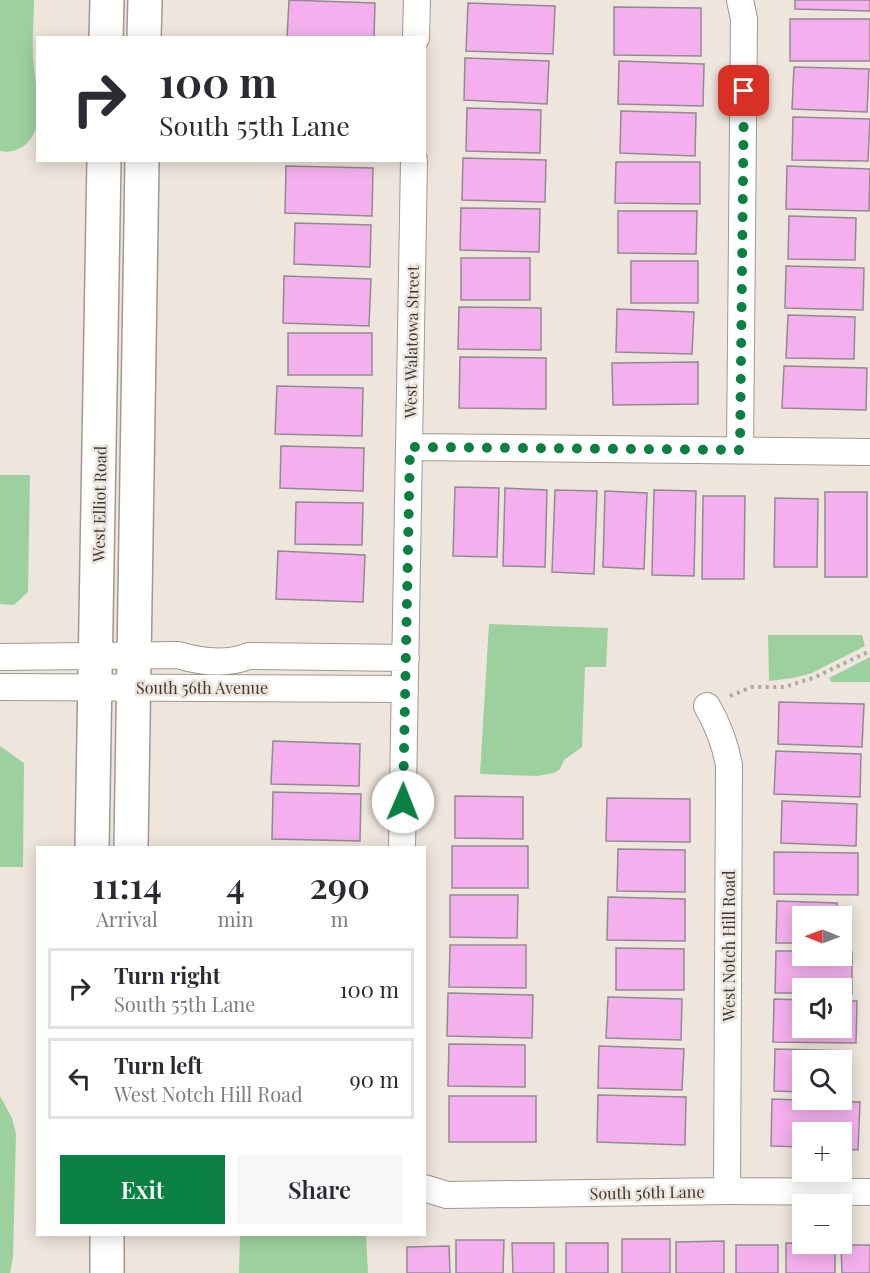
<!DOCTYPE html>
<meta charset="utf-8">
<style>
:root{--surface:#fff;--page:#f7f7f7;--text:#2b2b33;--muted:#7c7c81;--line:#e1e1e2;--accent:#0b8043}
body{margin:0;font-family:"Playfair Display",serif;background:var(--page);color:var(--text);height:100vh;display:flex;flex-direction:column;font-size:22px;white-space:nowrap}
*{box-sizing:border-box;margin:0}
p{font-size:20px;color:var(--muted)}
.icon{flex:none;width:33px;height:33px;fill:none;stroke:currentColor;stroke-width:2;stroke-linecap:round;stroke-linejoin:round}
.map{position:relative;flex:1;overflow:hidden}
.panel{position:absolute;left:36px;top:846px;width:390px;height:390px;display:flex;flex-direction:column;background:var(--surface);border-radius:0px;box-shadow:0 3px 15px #0003}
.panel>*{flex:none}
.banner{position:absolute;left:36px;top:36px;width:390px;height:126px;border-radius:0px;box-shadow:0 3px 15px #0003;background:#fff;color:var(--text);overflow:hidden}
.needle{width:39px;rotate:271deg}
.tools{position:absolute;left:792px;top:906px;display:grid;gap:12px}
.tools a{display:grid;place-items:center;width:60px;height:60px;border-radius:0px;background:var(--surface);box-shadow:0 3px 15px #0003;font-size:30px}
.pin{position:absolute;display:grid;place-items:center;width:51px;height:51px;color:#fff;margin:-26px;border-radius:12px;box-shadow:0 3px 9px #0006}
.me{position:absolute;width:66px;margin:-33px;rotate:1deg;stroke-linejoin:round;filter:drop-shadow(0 0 4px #0008)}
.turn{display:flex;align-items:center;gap:21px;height:126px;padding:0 24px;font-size:27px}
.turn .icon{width:78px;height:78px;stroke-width:2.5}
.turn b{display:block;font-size:42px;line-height:51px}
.eta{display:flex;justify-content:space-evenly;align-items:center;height:102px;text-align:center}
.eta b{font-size:36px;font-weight:600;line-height:42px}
.action{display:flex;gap:12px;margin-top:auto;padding:12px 24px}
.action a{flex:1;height:69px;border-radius:0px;background:var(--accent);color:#fff;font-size:24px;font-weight:600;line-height:69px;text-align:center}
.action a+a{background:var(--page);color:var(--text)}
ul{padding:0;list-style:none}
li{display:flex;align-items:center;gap:18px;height:81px;margin:0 12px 9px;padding:0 12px;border:3px solid var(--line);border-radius:0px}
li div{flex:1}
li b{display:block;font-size:22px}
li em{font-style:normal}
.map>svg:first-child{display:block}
</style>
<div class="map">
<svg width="870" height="1273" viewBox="0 0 870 1273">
<rect width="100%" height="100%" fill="#eee5dc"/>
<!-- green -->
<path fill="#9dd09f" d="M 0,0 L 34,0 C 34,18 32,37 33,56 C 34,72 40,112 37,125 C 33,142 18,155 0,151 Z
M 0,475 L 30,475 L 28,592 L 14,605 L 0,604 Z
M 489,624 L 608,628 L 606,667 L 585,667 L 582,747 L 564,760 L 560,769 L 554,773 L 537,776 L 480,774 Z
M 768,635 L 862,635 L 865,646 L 812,673 L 793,678 L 769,681 Z
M 870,657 L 870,682 L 831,682 L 829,678 Z
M 0,746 L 24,763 L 23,867 L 0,867 Z
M 0,1096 L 12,1118 L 16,1134 L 13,1257 L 10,1273 L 0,1273 Z
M 240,1235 L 366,1235 L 368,1273 L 239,1273 Z"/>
<!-- building -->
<path fill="#f4b0ee" stroke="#928991" stroke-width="1.5" d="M 289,0 L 375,3 L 374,38 L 287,38 Z
M 795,0 L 870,0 L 870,11 L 795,9 Z
M 468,3 L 555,6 L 553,54 L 466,51 Z
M 614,7 L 701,8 L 701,56 L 614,55 Z
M 790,19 L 870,19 L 870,61 L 790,61 Z
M 465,58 L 549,61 L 547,104 L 464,100 Z
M 619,61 L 704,64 L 703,106 L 618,104 Z
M 794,67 L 869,69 L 867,112 L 792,109 Z
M 467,108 L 541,110 L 540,153 L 466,151 Z
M 621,111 L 696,113 L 695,156 L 620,153 Z
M 793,117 L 870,119 L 868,161 L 792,160 Z
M 463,158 L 546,160 L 545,202 L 462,200 Z
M 616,162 L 700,162 L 700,204 L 615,203 Z
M 286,166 L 373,168 L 372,216 L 285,213 Z
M 787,166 L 870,169 L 869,211 L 786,209 Z
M 461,208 L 540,209 L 539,252 L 460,250 Z
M 618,211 L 697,211 L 696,254 L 618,253 Z
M 789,216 L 856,218 L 855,260 L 788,259 Z
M 295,223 L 371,225 L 370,267 L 294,264 Z
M 461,258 L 530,258 L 530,300 L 461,300 Z
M 631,261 L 698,261 L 698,303 L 631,303 Z
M 786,266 L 864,268 L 863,310 L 785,308 Z
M 284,276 L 371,279 L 369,326 L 283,323 Z
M 459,307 L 541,308 L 541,350 L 458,349 Z
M 617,309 L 694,312 L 692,354 L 616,352 Z
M 788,315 L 855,317 L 854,359 L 786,358 Z
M 288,333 L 372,333 L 372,375 L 288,375 Z
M 460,357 L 546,358 L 546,409 L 459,408 Z
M 698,362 L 698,404 L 613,405 L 612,363 Z
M 784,366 L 867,368 L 866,410 L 782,408 Z
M 277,386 L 363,388 L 362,436 L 275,434 Z
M 281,446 L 364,448 L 363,491 L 280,488 Z
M 455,487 L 499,488 L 497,557 L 453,556 Z
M 505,488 L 547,490 L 545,567 L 503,566 Z
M 555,490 L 597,491 L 594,574 L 552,572 Z
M 654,490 L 696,491 L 694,576 L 652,575 Z
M 605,491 L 647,493 L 644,569 L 603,567 Z
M 825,492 L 867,492 L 867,577 L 825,577 Z
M 703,496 L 745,496 L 744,579 L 702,579 Z
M 775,498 L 818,499 L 817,567 L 774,567 Z
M 296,502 L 363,503 L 362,545 L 295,544 Z
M 278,551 L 365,555 L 363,602 L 276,599 Z
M 779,702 L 864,704 L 862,747 L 778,744 Z
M 273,741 L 360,744 L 359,786 L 271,784 Z
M 776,751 L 861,754 L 860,797 L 774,794 Z
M 273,792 L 361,794 L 360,841 L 272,839 Z
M 455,796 L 523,797 L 523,839 L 455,838 Z
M 607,798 L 690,799 L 690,842 L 606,841 Z
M 782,801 L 857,804 L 856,846 L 781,843 Z
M 452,846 L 528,846 L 528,888 L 452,888 Z
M 618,849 L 685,850 L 685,892 L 617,891 Z
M 774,852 L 858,853 L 858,895 L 774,894 Z
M 450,895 L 518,895 L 517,938 L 450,937 Z
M 608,897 L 685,899 L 685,941 L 607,940 Z
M 777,901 L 837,903 L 837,916 L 802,916 L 802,943 L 776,943 Z
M 842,927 L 845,927 L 845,944 L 842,944 Z
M 450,945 L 526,945 L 526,988 L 449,987 Z
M 616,948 L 684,949 L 684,990 L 616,990 Z
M 776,951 L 802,951 L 802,956 L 842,956 L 842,952 L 852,952 L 852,994 L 842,993 L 842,988 L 802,988 L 802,993 L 775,993 Z
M 448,993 L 533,995 L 532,1038 L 447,1036 Z
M 608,997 L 682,999 L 681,1040 L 606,1038 Z
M 774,999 L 802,1000 L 802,1028 L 842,1028 L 842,1001 L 857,1001 L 856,1043 L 773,1042 Z
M 449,1044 L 525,1045 L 525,1087 L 448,1086 Z
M 599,1046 L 684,1049 L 682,1090 L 598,1088 Z
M 775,1049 L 851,1051 L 849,1093 L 842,1093 L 842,1060 L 802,1060 L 802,1092 L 774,1091 Z
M 598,1095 L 686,1097 L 685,1145 L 597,1142 Z
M 449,1096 L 536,1096 L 536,1142 L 449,1142 Z
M 772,1099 L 860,1102 L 858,1150 L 842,1149 L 842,1132 L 802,1132 L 802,1147 L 771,1146 Z
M 622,1239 L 670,1239 L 670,1273 L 622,1273 Z
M 456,1240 L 504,1240 L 503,1273 L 456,1273 Z
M 724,1241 L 724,1273 L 676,1273 L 676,1242 Z
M 512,1243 L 554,1243 L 554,1273 L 513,1273 Z
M 566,1243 L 608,1243 L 608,1273 L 566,1273 Z
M 786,1243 L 835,1244 L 835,1273 L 786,1273 Z
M 736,1245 L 778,1245 L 778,1273 L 736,1273 Z
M 841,1245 L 870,1245 L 870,1273 L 842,1273 Z
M 449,1246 L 450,1273 L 407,1273 L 407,1247 Z"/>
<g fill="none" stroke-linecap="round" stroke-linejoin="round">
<!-- minor casing -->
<g stroke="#a19991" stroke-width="28">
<path id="minor" d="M 416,38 L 417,0
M 410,447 L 870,452
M 740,450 L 744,19 L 740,0
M 0,657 L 178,655 C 201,662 226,665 249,656 L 406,658
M 0,687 L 405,689
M 707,706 C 718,725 725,743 729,765 L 727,1191
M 402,848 L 414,160
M 424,1188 L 447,1195 L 727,1191 L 870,1192"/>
</g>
<!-- secondary casing -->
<g stroke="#a19991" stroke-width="36">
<path id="secondary" d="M 106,38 L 107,0
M 144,38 L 145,0
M 92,848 L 104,160
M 131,848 L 142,160
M 107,1234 L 107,1273"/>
</g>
<!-- path -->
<path stroke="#b0a9a2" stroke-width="4" stroke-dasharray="3 4.5" stroke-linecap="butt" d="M 730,696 L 752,687 L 784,687 L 813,678 L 870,651"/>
<!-- minor -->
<use href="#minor" stroke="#fff" stroke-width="26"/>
<!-- secondary -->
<use href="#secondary" stroke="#fff" stroke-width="33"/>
</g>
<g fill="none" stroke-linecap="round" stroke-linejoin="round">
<!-- route -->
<path stroke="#0b8043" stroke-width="10" stroke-dasharray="0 18" d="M 403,802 L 410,447 L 740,450 L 744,91"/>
</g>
<g text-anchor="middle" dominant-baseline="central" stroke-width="5" stroke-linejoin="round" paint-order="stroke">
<!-- street labels -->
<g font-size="16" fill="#3b3734" stroke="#eee5dc">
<text transform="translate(411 342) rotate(-89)">West Walatowa Street</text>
<text transform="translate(99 504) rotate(-89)">West Elliot Road</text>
<text x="202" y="687">South 56th Avenue</text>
<text transform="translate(728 946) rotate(-90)">West Notch Hill Road</text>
<text transform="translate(647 1192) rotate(-1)">South 56th Lane</text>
</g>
</g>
</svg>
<div class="tools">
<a><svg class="needle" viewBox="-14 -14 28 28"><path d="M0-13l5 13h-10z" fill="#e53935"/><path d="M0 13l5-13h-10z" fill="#7c7c81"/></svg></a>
<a><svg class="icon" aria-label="sound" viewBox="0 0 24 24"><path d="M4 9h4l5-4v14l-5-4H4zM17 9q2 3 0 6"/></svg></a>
<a><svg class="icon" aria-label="search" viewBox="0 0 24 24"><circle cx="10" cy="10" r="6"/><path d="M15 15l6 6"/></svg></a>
<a>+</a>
<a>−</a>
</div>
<div class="pin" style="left:744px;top:91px;background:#d93025"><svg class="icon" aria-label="arrive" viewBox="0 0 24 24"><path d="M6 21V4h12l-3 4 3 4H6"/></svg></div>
<svg class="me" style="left:403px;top:802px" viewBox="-20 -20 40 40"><circle r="19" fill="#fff"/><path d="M0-13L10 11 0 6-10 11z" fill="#0b8043"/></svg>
<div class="banner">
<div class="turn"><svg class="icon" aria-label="right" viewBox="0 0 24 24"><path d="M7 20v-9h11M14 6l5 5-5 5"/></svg><div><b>100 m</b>South 55th Lane</div></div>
</div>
<section class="panel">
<div class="eta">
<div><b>11:14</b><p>Arrival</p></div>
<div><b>4</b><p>min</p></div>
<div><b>290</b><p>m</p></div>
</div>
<ul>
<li><svg class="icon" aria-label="right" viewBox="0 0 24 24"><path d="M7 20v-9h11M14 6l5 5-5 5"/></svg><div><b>Turn right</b><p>South 55th Lane</p></div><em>100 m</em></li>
<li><svg class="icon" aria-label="left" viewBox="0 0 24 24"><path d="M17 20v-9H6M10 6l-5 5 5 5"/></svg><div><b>Turn left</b><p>West Notch Hill Road</p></div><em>90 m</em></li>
</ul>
<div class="action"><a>Exit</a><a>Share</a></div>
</section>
</div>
